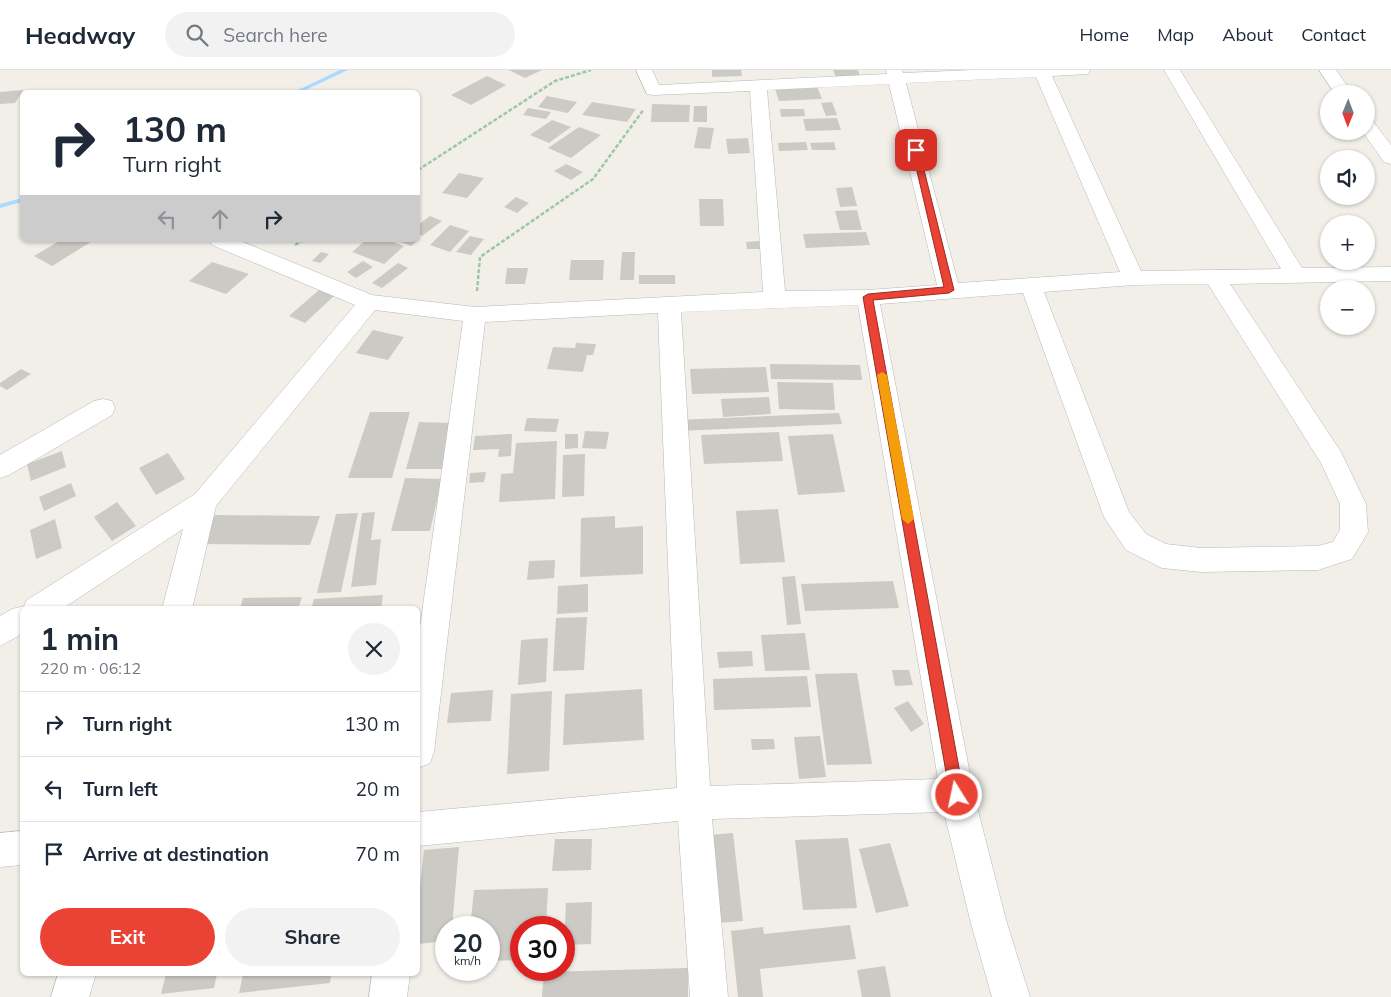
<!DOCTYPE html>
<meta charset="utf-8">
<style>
:root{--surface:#fff;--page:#f2f2f3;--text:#1f2937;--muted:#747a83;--line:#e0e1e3;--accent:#ea4335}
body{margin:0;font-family:Mulish,sans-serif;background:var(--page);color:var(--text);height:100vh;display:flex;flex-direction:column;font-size:19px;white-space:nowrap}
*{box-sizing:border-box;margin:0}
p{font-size:16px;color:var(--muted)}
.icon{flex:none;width:28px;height:28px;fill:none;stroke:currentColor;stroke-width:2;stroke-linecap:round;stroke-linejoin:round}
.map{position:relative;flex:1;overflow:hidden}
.sheet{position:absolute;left:20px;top:536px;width:400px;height:370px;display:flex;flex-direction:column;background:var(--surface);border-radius:8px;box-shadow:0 1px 4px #0004}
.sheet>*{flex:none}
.top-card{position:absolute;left:20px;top:20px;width:400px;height:152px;border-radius:8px;box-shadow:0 1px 4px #0004;background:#fff;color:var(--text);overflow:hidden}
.needle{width:32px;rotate:181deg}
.tools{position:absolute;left:1320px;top:15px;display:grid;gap:10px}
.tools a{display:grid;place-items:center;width:55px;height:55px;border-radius:50%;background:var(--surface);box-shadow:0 1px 4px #0004;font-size:25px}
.speed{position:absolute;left:435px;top:846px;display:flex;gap:10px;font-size:25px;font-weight:700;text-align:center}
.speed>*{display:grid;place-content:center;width:65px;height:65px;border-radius:50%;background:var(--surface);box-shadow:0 1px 4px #0004;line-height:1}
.speed small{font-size:12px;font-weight:400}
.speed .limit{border:8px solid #d22;background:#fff;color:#111}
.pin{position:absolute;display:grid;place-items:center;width:42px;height:42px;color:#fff;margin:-21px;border-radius:10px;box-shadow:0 2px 8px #0006}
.me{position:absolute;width:55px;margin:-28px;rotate:350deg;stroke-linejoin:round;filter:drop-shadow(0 0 4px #0008)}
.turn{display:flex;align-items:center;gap:18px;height:105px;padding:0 20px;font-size:22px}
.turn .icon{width:65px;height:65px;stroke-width:2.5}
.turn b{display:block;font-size:35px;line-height:42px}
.lanes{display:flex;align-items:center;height:48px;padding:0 20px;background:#0003;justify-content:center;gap:25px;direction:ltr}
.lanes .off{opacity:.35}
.round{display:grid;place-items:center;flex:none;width:52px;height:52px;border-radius:26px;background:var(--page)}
.overview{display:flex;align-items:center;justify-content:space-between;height:85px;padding:0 20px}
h1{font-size:30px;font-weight:700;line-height:38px}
.cta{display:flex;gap:10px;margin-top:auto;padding:10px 20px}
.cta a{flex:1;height:58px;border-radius:30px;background:var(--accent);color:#fff;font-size:20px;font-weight:700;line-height:58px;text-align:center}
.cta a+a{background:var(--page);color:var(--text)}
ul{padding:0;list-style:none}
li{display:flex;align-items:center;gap:15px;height:65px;padding:0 20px;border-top:1px solid var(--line)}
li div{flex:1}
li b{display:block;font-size:19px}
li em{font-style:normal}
header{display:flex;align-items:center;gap:30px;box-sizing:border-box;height:70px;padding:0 25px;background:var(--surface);border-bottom:1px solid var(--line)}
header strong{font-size:24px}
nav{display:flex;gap:28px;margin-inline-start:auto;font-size:18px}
.search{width:350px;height:45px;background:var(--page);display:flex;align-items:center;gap:12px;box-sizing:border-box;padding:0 18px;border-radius:28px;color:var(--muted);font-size:19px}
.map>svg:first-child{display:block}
</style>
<header>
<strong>Headway</strong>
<div class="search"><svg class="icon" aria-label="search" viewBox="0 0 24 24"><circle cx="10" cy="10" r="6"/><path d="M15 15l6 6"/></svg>Search here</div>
<nav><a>Home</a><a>Map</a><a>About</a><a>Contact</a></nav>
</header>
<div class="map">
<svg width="1391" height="927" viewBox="0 0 1391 927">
<rect width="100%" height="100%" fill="#f1efe8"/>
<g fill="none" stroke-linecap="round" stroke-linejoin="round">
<!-- stream -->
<path fill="#aadaff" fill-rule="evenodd" d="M 340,0 L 348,0 L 301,22 L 294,22 Z
M 22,128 L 22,132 L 0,138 L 0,134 Z"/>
</g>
<!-- building -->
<path fill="#cccac5" d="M 509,0 L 542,0 L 525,8 Z
M 712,0 L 741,0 L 742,6 L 712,7 Z
M 833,0 L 858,0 L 860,6 L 836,7 Z
M 487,6 L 506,15 L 471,35 L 451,25 Z
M 817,16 L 822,29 L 779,31 L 775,19 Z
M 23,20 L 15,33 L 0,34 L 0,22 Z
M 547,26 L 577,32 L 568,43 L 538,37 Z
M 592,32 L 636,39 L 627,52 L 582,45 Z
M 832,32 L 837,45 L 826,46 L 821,33 Z
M 652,34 L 690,35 L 689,52 L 651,52 Z
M 694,36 L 707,36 L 707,52 L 693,52 Z
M 528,38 L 551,42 L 546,49 L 523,45 Z
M 780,39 L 804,39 L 805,46 L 781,47 Z
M 837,48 L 841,60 L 806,61 L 803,49 Z
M 552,50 L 571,57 L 549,73 L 530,65 Z
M 579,57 L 601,65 L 571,88 L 548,78 Z
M 698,57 L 714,58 L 710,79 L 694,78 Z
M 748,68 L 750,83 L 728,84 L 726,69 Z
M 806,72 L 808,80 L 779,81 L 778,73 Z
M 834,72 L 836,80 L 812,80 L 810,73 Z
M 566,94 L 583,102 L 571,110 L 554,101 Z
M 459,103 L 484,108 L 467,128 L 442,123 Z
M 852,117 L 857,136 L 840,137 L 836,118 Z
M 516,127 L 529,133 L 517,143 L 504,137 Z
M 699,129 L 723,129 L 724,156 L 700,156 Z
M 857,140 L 862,160 L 840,160 L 835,141 Z
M 430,146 L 442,151 L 422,166 L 418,164 L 418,155 Z
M 450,155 L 469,161 L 450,182 L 430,175 Z
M 866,162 L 870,175 L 806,178 L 803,164 Z
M 470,166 L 484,169 L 471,185 L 456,182 Z
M 418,167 L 420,168 L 411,176 L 396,170 L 418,170 Z
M 61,170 L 94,170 L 52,196 L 34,186 Z
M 366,170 L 387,170 L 404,176 L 384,194 L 352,182 Z
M 759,171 L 760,179 L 747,179 L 746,172 Z
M 321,182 L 329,184 L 320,193 L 312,191 Z
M 622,182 L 635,182 L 634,210 L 620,210 Z
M 571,190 L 604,190 L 603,210 L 569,210 Z
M 363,191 L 373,197 L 356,208 L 347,202 Z
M 212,192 L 249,204 L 226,224 L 189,211 Z
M 398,193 L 408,198 L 382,218 L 372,213 Z
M 507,198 L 528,198 L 525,214 L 505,214 Z
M 639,205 L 675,205 L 675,214 L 639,214 Z
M 319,220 L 335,225 L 305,253 L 289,246 Z
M 373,260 L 404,267 L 388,290 L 356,283 Z
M 576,273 L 596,274 L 593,285 L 587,285 L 583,302 L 547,299 L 553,277 L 575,278 Z
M 770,294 L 860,295 L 862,310 L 771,309 Z
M 766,297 L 769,322 L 692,324 L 690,299 Z
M 21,299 L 31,304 L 7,320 L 0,316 L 0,313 Z
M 777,312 L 833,313 L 835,340 L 779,339 Z
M 769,327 L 771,344 L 723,347 L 721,329 Z
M 370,342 L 410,342 L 392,408 L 348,408 Z
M 839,343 L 842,354 L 679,361 L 678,350 Z
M 527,348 L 559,349 L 556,362 L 524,361 Z
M 419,352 L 453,353 L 442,399 L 406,399 Z
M 585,361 L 609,362 L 606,379 L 582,378 Z
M 779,362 L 783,391 L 704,394 L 701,365 Z
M 512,364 L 511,386 L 498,387 L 499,379 L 473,380 L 475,366 Z
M 565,364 L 578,364 L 578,378 L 565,379 Z
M 833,364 L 845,422 L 798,425 L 788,366 Z
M 557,371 L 555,429 L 499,432 L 501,404 L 513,403 L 516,373 Z
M 62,381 L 66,397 L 31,411 L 27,394 Z
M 168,383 L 185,409 L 156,425 L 139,398 Z
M 585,384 L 584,426 L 562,427 L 563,385 Z
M 486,402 L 484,412 L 469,413 L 470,403 Z
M 405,408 L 442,409 L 430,461 L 391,461 Z
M 71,413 L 76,426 L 44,441 L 39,427 Z
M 117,432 L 136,456 L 112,471 L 94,447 Z
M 778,439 L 785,492 L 740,494 L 736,441 Z
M 375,442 L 371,470 L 381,469 L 376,515 L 351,517 L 362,443 Z
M 358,443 L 341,522 L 317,523 L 336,444 Z
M 215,445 L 320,446 L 310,475 L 202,474 Z
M 615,446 L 615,458 L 643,456 L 643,504 L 580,507 L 581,448 Z
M 55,449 L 62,478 L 36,489 L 30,460 Z
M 555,490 L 554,508 L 527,510 L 529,491 Z
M 795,506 L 801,554 L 787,555 L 782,507 Z
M 893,511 L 899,538 L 805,541 L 801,514 Z
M 588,514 L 588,542 L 557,544 L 558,516 Z
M 383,525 L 381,539 L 311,539 L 314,529 Z
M 302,527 L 298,539 L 240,539 L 243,528 Z
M 587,547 L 584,600 L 553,601 L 556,548 Z
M 805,563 L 810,600 L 765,601 L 761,565 Z
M 548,568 L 546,612 L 518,615 L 521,570 Z
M 752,581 L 753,596 L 719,598 L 717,582 Z
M 892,600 L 909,600 L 913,615 L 895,616 Z
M 857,603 L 872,694 L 827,695 L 815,604 Z
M 807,606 L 811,637 L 714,640 L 713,609 Z
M 642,619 L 644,670 L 563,675 L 565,624 Z
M 493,620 L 491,651 L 447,653 L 451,623 Z
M 552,621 L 549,701 L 507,704 L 511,624 Z
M 908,631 L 924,654 L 911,662 L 894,638 Z
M 820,666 L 826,707 L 799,709 L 794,667 Z
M 751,669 L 774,669 L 775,679 L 752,680 Z
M 733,763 L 743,851 L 718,853 L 709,765 Z
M 848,768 L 857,838 L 803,840 L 795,770 Z
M 555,769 L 592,769 L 591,800 L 552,801 Z
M 890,773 L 909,836 L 876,843 L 859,779 Z
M 459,777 L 452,858 L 446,858 L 446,871 L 418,874 L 418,835 L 424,780 Z
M 548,818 L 546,858 L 521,858 L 521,890 L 489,891 L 489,858 L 470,858 L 474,820 Z
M 592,832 L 591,874 L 564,875 L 566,833 Z
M 850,855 L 856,889 L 760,899 L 763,927 L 738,927 L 731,861 L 763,857 L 764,864 Z
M 885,896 L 891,927 L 862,927 L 857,900 Z
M 688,898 L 688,927 L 542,927 L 544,902 Z
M 166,904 L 217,904 L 214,918 L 161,924 Z
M 243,904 L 331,904 L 330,913 L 239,923 Z"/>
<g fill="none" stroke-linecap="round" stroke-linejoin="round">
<!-- minor casing -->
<g stroke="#b5b8bc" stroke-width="1">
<path id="minor" d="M 636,0 L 652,0 L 659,15 L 887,4 L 886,0 L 902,0 L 903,3 L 973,0 L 1090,0 L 1088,4 L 1052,6 L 1141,201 L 1281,199 L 1164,0 L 1180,0 L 1302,198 L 1391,197 L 1391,211 L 1230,214 L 1341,382 L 1366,434 L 1368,462 L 1352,489 L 1318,500 L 1201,502 L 1162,498 L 1126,480 L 1104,447 L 1023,223 L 880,234 L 974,725 L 1006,850 L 1030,927 L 992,927 L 970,850 L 944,742 L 712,749 L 728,927 L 690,927 L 678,751 L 418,776 L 418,742 L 677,718 L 658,243 L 485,252 L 434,682 L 430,693 L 418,698 L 418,571 L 463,251 L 375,240 L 216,436 L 192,539 L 162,539 L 183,459 L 62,539 L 22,539 L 22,564 L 0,576 L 0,546 L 12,539 L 24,536 L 27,530 L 195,424 L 355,235 L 212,175 L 209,170 L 238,170 L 372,225 L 475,237 L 763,222 L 750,21 L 653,25 L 647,24 ZM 1036,7 L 1120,202 L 958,213 L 906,13 ZM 889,14 L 937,215 L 868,220 L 785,221 L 767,20 ZM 1208,214 L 1321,393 L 1340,434 L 1340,460 L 1333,472 L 1318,476 L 1201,478 L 1166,474 L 1146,464 L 1129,442 L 1044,222 L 1133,215 ZM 858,235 L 938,709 L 710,716 L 681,242 Z
M 1319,0 L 1336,0 L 1353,24 L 1335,24 Z
M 1366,49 L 1372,50 L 1391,75 L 1391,94 L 1384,92 L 1362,61 L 1366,61 Z
M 103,329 L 112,331 L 115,338 L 112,345 L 9,405 L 0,408 L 0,385 L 94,331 Z
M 22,761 L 22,795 L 0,797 L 0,763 Z
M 58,904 L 96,904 L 89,927 L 51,927 Z
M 372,904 L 410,904 L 407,927 L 369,927 Z"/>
</g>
<!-- path -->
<path stroke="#9cc7a9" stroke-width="2.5" stroke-dasharray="4 2" stroke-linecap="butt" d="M 418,100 L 555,11 L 591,0
M 295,175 L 303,170
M 477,221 L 480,187 L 593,109 L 644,39"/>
<!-- minor -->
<use href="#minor" fill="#fff" fill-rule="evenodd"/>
</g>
<!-- route -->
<path fill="#ea4335" stroke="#982c22" d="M 916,77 L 919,80 L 954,220 L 949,223 L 873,230 L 964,725 L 962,730 L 957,732 L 952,730 L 950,725 L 863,227 L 868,224 L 944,217 L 912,80 Z"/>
<!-- slow -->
<path fill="#f59e0b" d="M 882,302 L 887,305 L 914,449 L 908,454 L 902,449 L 877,305 Z"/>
</svg>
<div class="tools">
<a><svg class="needle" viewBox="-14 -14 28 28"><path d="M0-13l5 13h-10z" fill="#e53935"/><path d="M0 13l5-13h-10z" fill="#747a83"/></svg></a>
<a><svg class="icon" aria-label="sound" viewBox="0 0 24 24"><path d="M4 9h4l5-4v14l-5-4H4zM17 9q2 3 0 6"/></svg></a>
<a>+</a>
<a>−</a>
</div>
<div class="speed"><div>20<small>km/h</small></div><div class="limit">30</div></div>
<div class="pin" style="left:916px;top:80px;background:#d93025"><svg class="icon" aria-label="arrive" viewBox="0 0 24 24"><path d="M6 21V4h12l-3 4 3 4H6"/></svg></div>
<svg class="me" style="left:957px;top:725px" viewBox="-20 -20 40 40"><circle r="17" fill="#ea4335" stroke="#fff" stroke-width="3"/><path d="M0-11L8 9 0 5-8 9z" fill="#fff"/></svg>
<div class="top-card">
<div class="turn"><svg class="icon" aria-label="right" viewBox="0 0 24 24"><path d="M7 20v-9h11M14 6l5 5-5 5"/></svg><div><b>130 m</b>Turn right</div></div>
<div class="lanes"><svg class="icon off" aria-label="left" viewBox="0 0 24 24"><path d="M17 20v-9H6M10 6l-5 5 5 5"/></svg><svg class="icon off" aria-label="ahead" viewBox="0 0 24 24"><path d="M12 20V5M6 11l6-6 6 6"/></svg><svg class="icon" aria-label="right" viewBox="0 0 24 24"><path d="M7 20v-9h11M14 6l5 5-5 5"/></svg></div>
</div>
<section class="sheet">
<div class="overview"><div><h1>1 min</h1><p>220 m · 06:12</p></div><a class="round"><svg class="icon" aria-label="close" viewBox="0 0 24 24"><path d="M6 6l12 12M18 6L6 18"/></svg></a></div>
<ul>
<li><svg class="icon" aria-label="right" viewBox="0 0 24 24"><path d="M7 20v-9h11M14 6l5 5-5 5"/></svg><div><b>Turn right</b></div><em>130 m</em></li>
<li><svg class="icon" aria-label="left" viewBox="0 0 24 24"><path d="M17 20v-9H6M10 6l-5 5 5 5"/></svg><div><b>Turn left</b></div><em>20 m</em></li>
<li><svg class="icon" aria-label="arrive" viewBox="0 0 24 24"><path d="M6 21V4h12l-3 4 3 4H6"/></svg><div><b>Arrive at destination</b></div><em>70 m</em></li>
</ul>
<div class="cta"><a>Exit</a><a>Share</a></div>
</section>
</div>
